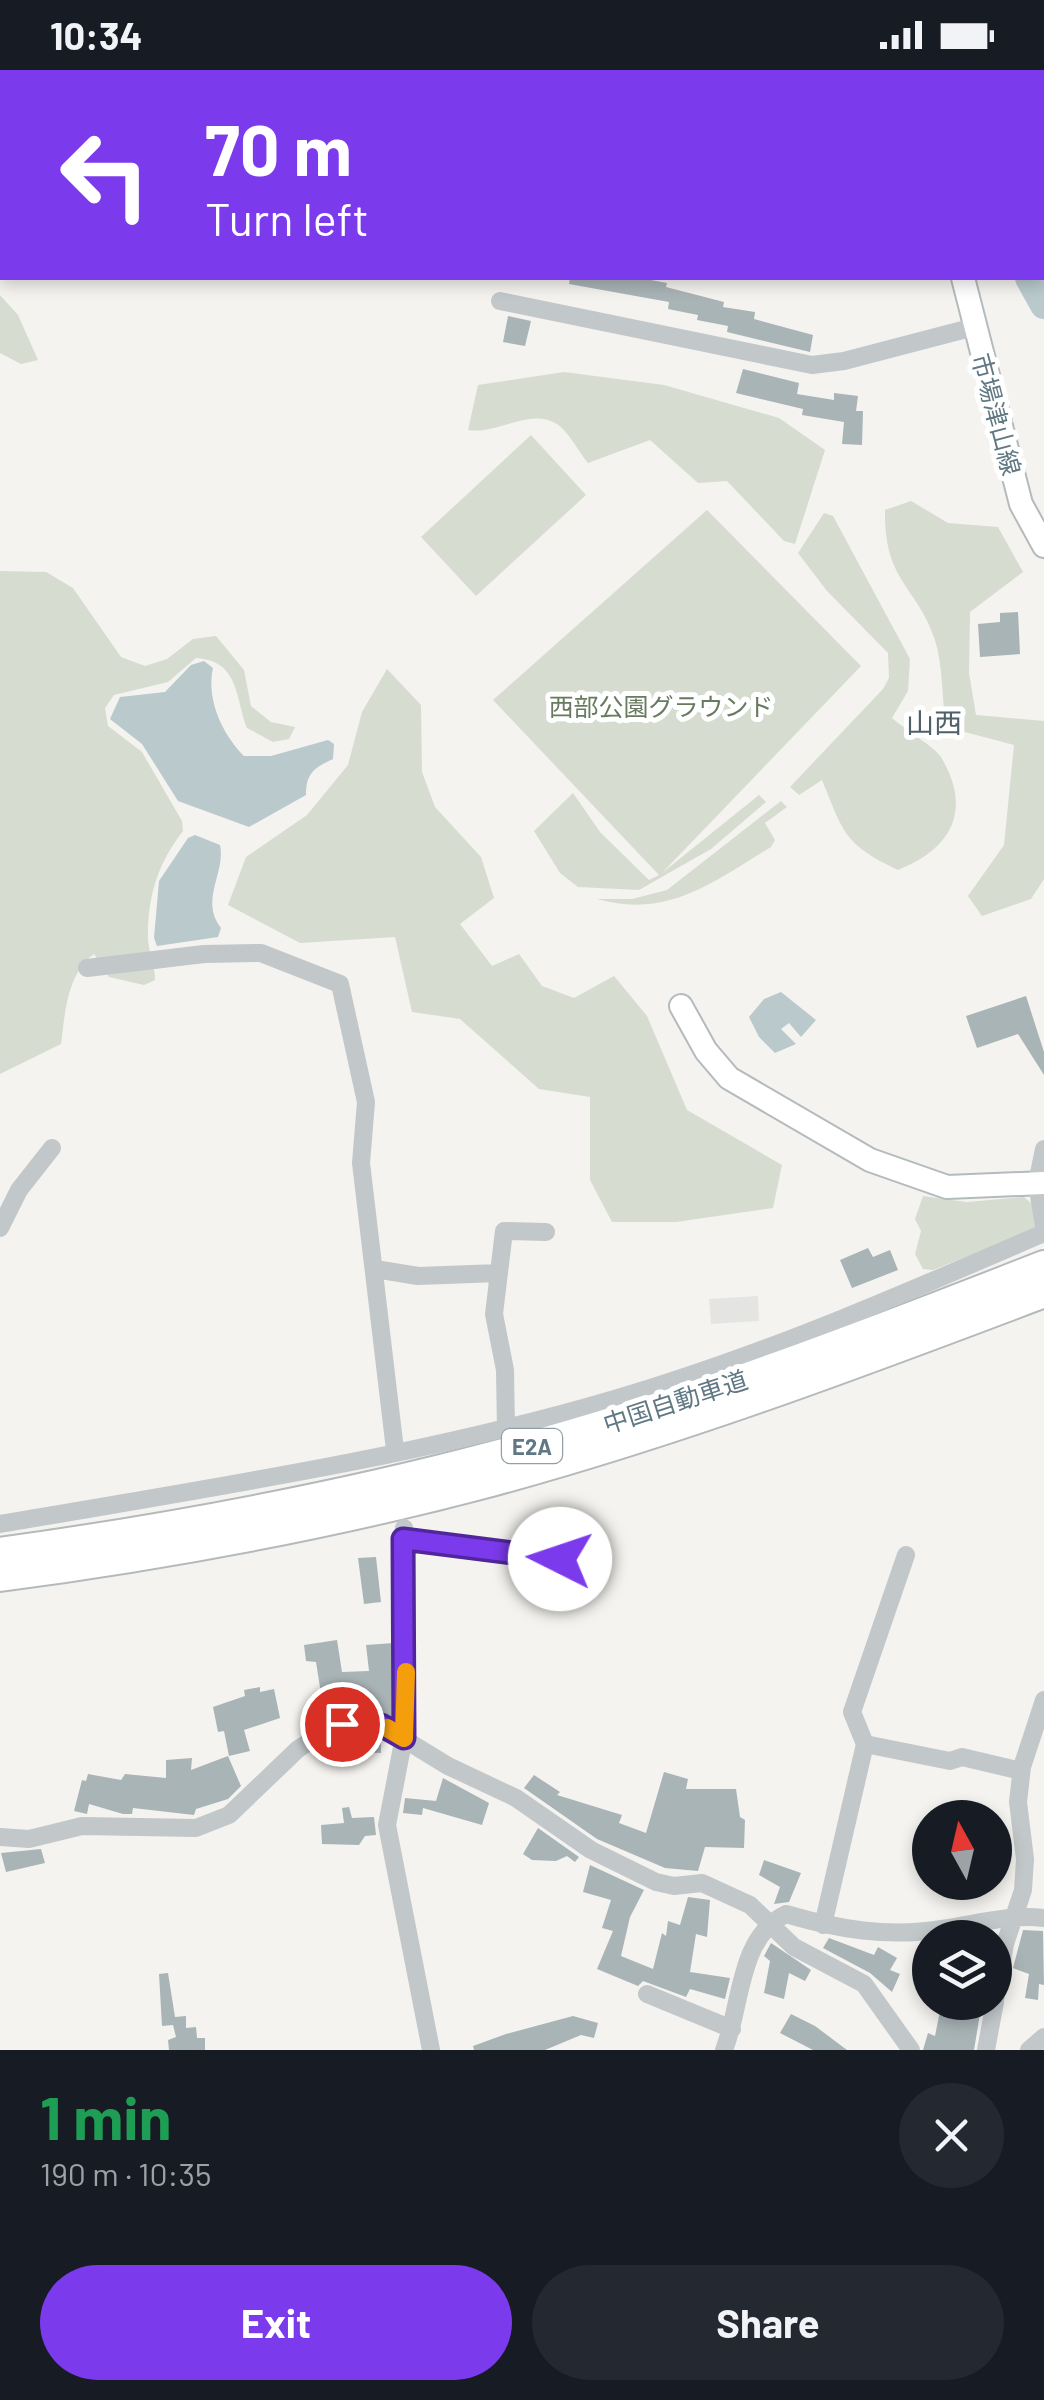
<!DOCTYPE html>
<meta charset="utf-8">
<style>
:root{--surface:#171b24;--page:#242831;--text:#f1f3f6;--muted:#9ea1a6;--accent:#7c3aed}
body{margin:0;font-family:Barlow,"Noto Sans JP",sans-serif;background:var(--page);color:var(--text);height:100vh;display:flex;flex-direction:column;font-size:38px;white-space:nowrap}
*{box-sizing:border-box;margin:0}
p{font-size:32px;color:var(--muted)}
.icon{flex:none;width:55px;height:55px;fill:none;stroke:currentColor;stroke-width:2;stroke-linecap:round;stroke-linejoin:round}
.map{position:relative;height:1980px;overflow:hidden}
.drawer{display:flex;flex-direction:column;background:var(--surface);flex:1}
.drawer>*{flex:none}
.top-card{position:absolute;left:0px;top:0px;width:1045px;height:210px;box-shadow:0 5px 15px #0003;background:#7c3aed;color:#fff;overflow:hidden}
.needle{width:65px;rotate:352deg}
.fabs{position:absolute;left:912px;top:1730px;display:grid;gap:20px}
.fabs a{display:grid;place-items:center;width:100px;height:100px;border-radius:50%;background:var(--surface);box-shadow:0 5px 15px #0003;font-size:50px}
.pin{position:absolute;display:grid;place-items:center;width:85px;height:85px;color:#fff;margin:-42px;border:5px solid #fff;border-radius:50%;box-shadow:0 2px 10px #0007}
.me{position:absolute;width:110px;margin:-55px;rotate:274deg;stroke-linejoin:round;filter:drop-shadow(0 0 8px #0008)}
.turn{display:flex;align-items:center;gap:35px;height:210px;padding:0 40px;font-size:45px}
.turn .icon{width:130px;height:130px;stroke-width:2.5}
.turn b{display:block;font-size:70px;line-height:85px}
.round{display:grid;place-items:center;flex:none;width:105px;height:105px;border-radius:52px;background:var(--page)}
.headline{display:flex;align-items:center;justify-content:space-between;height:170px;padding:0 40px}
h1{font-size:60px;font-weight:700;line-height:75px;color:#1e9e55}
.action{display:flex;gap:20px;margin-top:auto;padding:20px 40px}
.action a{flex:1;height:115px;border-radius:60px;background:var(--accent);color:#fff;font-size:40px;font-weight:700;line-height:115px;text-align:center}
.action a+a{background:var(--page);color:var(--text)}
.status{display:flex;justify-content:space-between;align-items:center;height:70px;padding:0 50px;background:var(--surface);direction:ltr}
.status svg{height:28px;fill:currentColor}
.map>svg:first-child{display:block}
</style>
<div class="status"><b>10:34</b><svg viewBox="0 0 49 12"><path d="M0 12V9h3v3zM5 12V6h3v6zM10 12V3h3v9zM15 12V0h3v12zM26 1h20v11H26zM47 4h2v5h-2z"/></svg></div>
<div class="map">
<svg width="1044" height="1980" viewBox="0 0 1044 1980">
<rect width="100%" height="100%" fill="#f4f3ef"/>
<!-- built -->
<path fill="#e4e5e3" d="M 758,1226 L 759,1251 L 711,1254 L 709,1229 Z"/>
<!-- green -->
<path fill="#d6dcd0" d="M 0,225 L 18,245 L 38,290 L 21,294 L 0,283 Z
M 564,302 L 664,315 L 779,348 L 825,380 L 795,474 L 784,471 L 727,411 L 698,413 L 650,370 L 588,393 C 579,382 568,361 557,354 C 530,337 497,365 468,360 L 478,315 Z
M 531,365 L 586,425 L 476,526 L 421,467 Z
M 911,431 L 948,453 L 998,457 L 1023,502 L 970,542 L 969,603 L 976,645 L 1044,651 L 1044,809 L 1031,829 L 982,846 L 968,826 L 1004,775 L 1014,675 L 946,657 C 942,630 943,596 935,570 C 917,515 884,513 885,440 Z
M 707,440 L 861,596 L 662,803 L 759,725 L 766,732 L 711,779 L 639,820 L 578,817 L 560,803 L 534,761 L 573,723 L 600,762 L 649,810 L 659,805 L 493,630 Z
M 824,443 L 833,446 L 910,589 L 908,621 L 892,648 C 903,658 936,678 941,687 C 973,741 951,779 898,800 C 844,774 844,764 822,710 L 799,725 L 790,717 L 883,619 L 889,608 L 888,583 L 827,521 L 798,483 Z
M 0,501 L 46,502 L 73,518 L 121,587 L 145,596 L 167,589 L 193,569 L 216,566 L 244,600 L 251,636 L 271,652 L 295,657 L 289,669 L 273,672 L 247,658 C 235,626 239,591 196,588 L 168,612 L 114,625 L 105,638 L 108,656 L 142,682 L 182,751 L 183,761 C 159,792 148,824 148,864 C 147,878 155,894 155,910 L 144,915 L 109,907 L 94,884 C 67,903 65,944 61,974 L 0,1004 Z
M 387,599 L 421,635 L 422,702 L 435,737 L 481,787 L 494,828 L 460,854 L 492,896 L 519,884 L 542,916 L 574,928 L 614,906 L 647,946 L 687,1040 L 782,1095 L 773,1138 L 676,1152 L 612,1152 L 590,1110 L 590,1027 L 539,1019 L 460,949 L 412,942 L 395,867 L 300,873 L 228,835 L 246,787 L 307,745 L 348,695 L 362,642 Z
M 781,731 L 787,737 L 765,753 L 775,770 L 771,777 C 713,812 668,849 597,829 L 632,829 L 667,820 Z
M 923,1126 L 967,1132 L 1024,1127 L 1031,1133 L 1037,1153 L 1034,1160 L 933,1200 L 923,1199 L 915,1184 L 921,1161 L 915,1149 Z"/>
<!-- water -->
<path fill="#b9c9cc" d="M 204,591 L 213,598 C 206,629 222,664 244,686 L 271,686 L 328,670 L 334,674 L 333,689 C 314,698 306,703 306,725 L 249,757 L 178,731 L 142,674 L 110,649 L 120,627 L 165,622 L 191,595 Z
M 195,765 L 220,775 C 226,803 199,830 221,858 L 218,867 L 157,876 L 154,868 L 159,811 L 188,768 Z
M 781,922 L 816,950 L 801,967 L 789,953 L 781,959 L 796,974 L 775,983 L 759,967 L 749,947 L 764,929 Z"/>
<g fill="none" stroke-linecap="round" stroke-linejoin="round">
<!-- river -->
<path stroke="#b9c9cc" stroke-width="28" d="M 976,0 L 977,2
M 1029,208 L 1044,235"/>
</g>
<!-- building -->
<path fill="#a9b4b7" d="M 570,208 L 640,208 L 667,213 L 666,217 L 724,232 L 723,237 L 755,242 L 754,249 L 813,265 L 810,282 L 727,262 L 728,256 L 697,250 L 698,245 L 668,239 L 669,232 L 569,214 Z
M 508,246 L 531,251 L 525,276 L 503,272 Z
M 743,299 L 799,313 L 797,324 L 834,330 L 834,323 L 858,326 L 856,341 L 863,341 L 862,375 L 842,374 L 844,352 L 802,345 L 803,339 L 736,323 Z
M 1018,542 L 1020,584 L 980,587 L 978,554 L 1000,552 L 1000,543 Z
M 1026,926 L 1044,982 L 1044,1005 L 1018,964 L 977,978 L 966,946 Z
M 868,1178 L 873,1187 L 890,1180 L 898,1200 L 852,1218 L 840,1190 Z
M 376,1487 L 381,1532 L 364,1534 L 358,1488 Z
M 337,1570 L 342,1602 L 369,1601 L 366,1575 L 394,1573 L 393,1647 L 362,1639 L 325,1649 L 316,1592 L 306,1591 L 304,1575 Z
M 260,1617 L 260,1622 L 274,1619 L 280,1648 L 244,1660 L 250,1681 L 229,1686 L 224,1661 L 218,1662 L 213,1637 L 245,1626 L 244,1620 Z
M 362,1664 L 381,1670 L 381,1683 L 350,1682 L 351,1668 Z
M 228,1686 L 241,1716 L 228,1729 L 196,1739 L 194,1745 L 133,1738 L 132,1744 L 123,1744 L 89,1734 L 87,1744 L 74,1741 L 82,1710 L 86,1711 L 88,1704 L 121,1710 L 125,1704 L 166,1708 L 166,1690 L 192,1688 L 191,1700 Z
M 664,1702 L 688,1709 L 686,1719 L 736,1719 L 740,1747 L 745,1750 L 744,1778 L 705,1777 L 698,1801 L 665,1798 L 597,1769 L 524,1718 L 534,1705 L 560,1722 L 557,1725 L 622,1745 L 619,1753 L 646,1763 Z
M 443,1708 L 489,1733 L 482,1755 L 423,1738 L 422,1745 L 403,1743 L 405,1728 L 436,1731 Z
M 349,1737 L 352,1748 L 374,1747 L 376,1765 L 365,1766 L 359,1775 L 322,1774 L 321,1755 L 344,1753 L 342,1738 Z
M 538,1758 L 579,1787 L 575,1792 L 567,1786 L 556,1791 L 532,1790 L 523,1784 Z
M 41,1779 L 45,1793 L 6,1802 L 1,1783 Z
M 764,1790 L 801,1803 L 789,1832 L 774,1834 L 780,1817 L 759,1805 Z
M 590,1795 L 644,1820 L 630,1847 L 621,1886 L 653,1899 L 662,1863 L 666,1866 L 668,1851 L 680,1855 L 688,1827 L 710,1830 L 707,1867 L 696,1864 L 690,1902 L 730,1908 L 725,1929 L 690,1919 L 686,1927 L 643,1911 L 638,1916 L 597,1899 L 613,1861 L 602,1858 L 611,1830 L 583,1822 Z
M 1023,1860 L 1043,1861 L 1044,1915 L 1039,1914 L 1038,1930 L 1025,1928 L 1029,1904 L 1013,1898 Z
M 829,1868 L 874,1885 L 878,1877 L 897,1888 L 890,1900 L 900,1904 L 892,1922 L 870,1903 L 823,1878 Z
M 771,1873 L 811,1900 L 805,1911 L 789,1903 L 784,1929 L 764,1923 L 770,1891 L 764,1886 Z
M 168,1903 L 175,1947 L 186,1946 L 186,1958 L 196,1957 L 197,1968 L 205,1968 L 205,1980 L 169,1980 L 168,1970 L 176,1967 L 173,1955 L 162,1956 L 159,1904 Z
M 954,1932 L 982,1932 L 974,1980 L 923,1980 L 928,1963 L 935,1966 L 941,1936 L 952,1939 Z
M 791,1944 L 815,1956 L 847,1980 L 813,1980 L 780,1963 Z
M 573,1946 L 598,1953 L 594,1968 L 581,1965 L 545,1980 L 474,1980 L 473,1976 L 506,1964 Z"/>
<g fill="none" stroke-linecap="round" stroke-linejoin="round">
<!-- secondary casing -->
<g stroke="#b4bbbe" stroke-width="26">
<path id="secondary" d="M 914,0 L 914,2
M 963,208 L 1021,434 L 1044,476
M 681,936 L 706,981 L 729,1008 L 870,1090 L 947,1117 L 1044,1113"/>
</g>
<!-- highway casing -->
<g stroke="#b4b9bb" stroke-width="34">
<path id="highway" d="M 0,1483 C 165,1460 330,1430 492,1387 C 680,1338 863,1267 1044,1196
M 0,1506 C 166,1484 330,1454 491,1411 C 679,1360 862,1291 1044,1222"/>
</g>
<!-- street -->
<path stroke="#c2c7c9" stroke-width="18" d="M 500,231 L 812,295 L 844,291 L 974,257
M 87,898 L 204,884 L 261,883 L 340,914 L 366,1032 L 361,1093 L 395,1380
M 1044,1079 L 1037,1113 L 1044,1156
M 0,1158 L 19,1120 L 52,1078
M 375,1199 L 418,1206 L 499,1203
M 506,1359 L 505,1300 L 494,1244 L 504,1161 L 546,1162
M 0,1454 C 220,1416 460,1381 672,1311 C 799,1270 921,1216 1044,1163
M 404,1458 L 407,1623 L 404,1667 L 387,1755 L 431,1980
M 403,1469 L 559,1489
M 906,1485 L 852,1642 L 865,1674 L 950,1691 L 962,1687 L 1021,1701
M 0,1767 L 29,1769 L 82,1756 L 196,1758 L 229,1745 L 298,1679 L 320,1665 L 361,1651 L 381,1655 L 448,1696 L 516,1728 L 591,1780 L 656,1812 L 674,1816 L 702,1813 L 750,1835 L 794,1877 L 864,1914 L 911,1980
M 823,1855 L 865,1674
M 647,1924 L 732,1959
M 995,1930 L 1005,1874 L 1023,1820 L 1025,1789 L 1018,1732 L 1022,1697 L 1044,1630
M 724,1980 C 742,1935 738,1867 786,1844 C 837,1859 888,1868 942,1859 C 977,1854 1009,1844 1044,1848
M 986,1980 L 995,1932
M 1029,1980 L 1044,1967"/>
<!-- secondary -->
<use href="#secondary" stroke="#fff" stroke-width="22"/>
<!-- highway -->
<use href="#highway" stroke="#fff" stroke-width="30"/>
</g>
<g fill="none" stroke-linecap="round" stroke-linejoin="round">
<!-- route casing -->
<g stroke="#51269a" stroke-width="25">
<path id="route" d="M 342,1654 L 381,1655 L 404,1668 L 403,1469 L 560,1489"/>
</g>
<!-- route -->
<use href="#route" stroke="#7c3aed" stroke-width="18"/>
<!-- slow -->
<path stroke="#f59e0b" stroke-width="18" d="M 387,1658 L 404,1668 L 406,1602"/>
</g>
<g text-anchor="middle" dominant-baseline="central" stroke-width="10" stroke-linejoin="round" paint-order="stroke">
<!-- shield labels -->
<rect fill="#fff" stroke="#90a0a8" stroke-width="2.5" x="502" y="1359" width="60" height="34" rx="8"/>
<g font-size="22" font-weight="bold" fill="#607883">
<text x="532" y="1376">E2A</text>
</g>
<!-- street labels -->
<g font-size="25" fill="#607883" stroke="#fff">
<text transform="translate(997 344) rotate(75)">市場津山線</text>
<text transform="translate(675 1331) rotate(-18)">中国自動車道</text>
</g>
<!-- park labels -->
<g font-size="25" fill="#687a5f" stroke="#fff">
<text x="661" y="636">西部公園グラウンド</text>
</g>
<!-- neighbourhood labels -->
<g font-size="28" fill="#4e6068" stroke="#fff">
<text x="934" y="652">山西</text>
</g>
</g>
</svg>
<div class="fabs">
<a><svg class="needle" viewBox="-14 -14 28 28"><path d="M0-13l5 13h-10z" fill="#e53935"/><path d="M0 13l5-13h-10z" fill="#9ea1a6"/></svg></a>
<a><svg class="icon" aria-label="layers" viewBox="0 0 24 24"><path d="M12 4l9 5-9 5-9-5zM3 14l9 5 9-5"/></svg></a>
</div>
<div class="pin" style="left:342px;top:1654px;background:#d93025"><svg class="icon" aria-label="arrive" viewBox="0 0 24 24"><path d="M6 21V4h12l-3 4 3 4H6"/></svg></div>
<svg class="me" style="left:560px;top:1489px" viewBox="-20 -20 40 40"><circle r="19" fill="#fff"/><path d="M0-13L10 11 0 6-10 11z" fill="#7c3aed"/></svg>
<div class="top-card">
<div class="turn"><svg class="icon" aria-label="left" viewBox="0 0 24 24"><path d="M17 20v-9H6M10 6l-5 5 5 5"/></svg><div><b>70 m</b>Turn left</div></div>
</div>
</div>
<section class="drawer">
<div class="headline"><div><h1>1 min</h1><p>190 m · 10:35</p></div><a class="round"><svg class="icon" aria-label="close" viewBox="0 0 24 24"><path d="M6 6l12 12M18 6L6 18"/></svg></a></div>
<div class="action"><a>Exit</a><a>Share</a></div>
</section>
